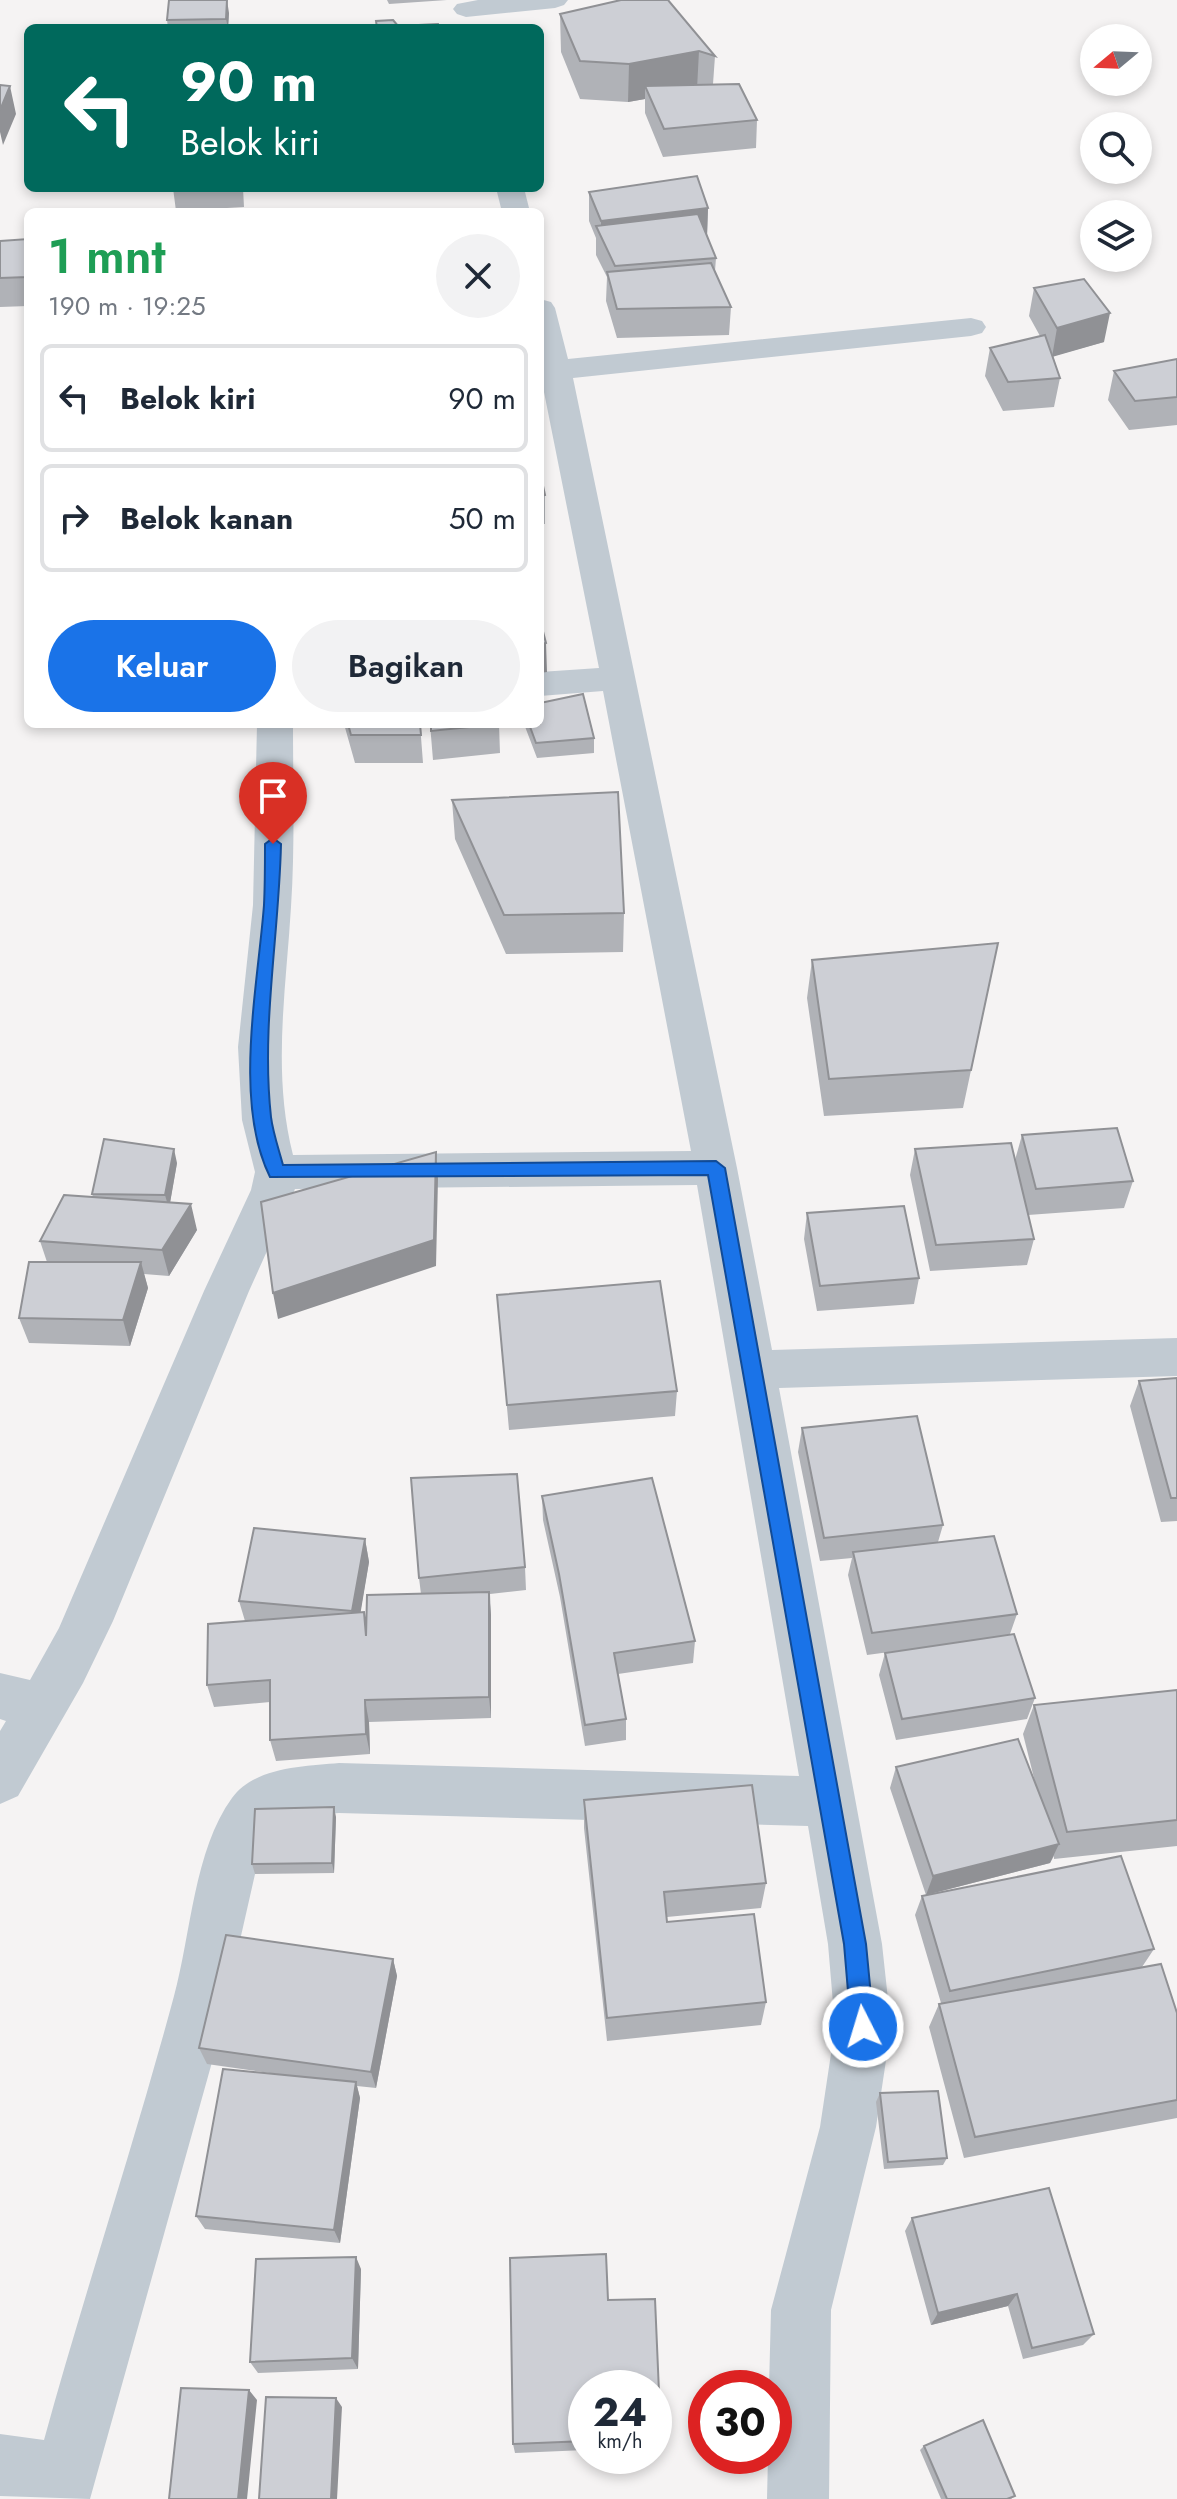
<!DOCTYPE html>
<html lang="id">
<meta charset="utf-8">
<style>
:root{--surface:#fff;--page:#f2f2f3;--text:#1f2937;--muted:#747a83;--line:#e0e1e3;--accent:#1a73e8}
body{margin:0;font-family:Jost,sans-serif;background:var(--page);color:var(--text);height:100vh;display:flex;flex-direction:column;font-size:30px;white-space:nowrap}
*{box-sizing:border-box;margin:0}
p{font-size:26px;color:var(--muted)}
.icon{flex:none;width:44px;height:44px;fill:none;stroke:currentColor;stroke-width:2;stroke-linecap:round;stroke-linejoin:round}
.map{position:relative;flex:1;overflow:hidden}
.details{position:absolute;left:24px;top:208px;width:520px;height:520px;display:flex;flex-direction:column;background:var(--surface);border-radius:12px;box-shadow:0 4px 12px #0003}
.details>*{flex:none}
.hud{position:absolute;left:24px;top:24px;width:520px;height:168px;border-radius:12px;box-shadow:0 4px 12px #0003;background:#00695c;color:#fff;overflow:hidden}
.needle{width:52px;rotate:251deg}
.buttons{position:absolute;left:1080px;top:24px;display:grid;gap:16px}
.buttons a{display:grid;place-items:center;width:72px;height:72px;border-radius:50%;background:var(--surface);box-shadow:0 4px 12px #0003;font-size:40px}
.speed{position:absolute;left:568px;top:2370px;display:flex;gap:16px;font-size:40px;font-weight:700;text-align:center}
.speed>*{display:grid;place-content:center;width:104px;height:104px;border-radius:50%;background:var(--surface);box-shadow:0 4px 12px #0003;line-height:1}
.speed small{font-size:20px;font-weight:400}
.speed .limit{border:12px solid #d22;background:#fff;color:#111}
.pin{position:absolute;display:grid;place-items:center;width:68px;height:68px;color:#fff;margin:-82px -34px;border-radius:50% 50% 50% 0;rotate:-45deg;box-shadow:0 0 8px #0007}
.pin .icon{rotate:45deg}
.me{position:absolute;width:88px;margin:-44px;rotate:355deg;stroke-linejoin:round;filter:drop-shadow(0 0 6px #0008)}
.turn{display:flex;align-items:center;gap:28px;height:168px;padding:0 24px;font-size:36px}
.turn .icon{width:104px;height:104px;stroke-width:2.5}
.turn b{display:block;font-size:56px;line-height:68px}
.round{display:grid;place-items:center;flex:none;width:84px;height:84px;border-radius:42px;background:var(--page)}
.headline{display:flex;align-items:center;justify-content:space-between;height:136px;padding:0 24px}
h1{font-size:48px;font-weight:600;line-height:60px;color:#1e9e55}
.primary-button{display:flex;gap:16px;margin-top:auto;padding:16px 24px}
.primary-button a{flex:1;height:92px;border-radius:48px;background:var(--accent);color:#fff;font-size:32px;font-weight:600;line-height:92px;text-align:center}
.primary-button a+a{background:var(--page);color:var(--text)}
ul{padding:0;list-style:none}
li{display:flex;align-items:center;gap:24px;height:108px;margin:0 16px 12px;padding:0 8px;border:4px solid var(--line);border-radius:12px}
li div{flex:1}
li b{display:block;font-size:30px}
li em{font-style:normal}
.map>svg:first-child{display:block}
</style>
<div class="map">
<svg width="1177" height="2499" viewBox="0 0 1177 2499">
<rect width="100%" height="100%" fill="#f5f3f3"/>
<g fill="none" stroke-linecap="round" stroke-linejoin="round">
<!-- street -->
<path fill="#c1cad2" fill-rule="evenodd" d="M 568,0 L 564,5 L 555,8 L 466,17 L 457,14 L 453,9 L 457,4 L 478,0 Z
M 496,188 L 524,188 L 530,212 L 502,212 Z
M 540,299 L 551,302 L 555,308 L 568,359 L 971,318 L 982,321 L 986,327 L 982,333 L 971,336 L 573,378 L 737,1168 L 772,1350 L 1177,1338 L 1177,1376 L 779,1388 L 882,1944 L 891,2027 L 876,2127 L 831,2310 L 829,2499 L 767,2499 L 768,2456 L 774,2456 L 774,2388 L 769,2388 L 771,2310 L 820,2127 L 835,2027 L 828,1944 L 808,1826 L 339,1813 C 301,1816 275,1811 260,1852 L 214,2055 L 90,2499 L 0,2496 L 0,2434 L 44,2440 C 85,2291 134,2145 174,1996 C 191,1934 194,1850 232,1798 C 254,1767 305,1766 339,1763 L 799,1776 L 697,1185 L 295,1189 L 249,1291 L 113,1621 L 83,1683 L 18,1796 L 0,1804 L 0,1731 L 6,1721 L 0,1719 L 0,1673 L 30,1680 L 59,1628 L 204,1291 L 251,1190 L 255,1172 L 242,1120 L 238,1047 L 253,905 L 257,724 L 293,724 C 293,785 295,846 291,907 C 286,991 272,1072 293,1155 L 691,1151 L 603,691 L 540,696 L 540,672 L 599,668 L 540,372 Z"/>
</g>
<!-- wall -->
<path fill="#b0b2b7" d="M 387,0 L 447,0 L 389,4 Z
M 621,0 L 715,56 L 713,84 L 757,120 L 756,148 L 663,157 L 645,113 L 645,99 L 628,102 L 580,99 L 561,52 L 560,14 Z
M 229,13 L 228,28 L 168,28 L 167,20 Z
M 173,188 L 243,188 L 244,207 L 176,211 Z
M 589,192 L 708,208 L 707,236 L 716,258 L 715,271 L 731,307 L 729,335 L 617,338 L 606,301 L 607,277 L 596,255 L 596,238 L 589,221 Z
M 28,239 L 28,306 L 0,307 L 0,241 Z
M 1034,288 L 1104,342 L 1053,356 L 1060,378 L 1054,407 L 1003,411 L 985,376 L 990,348 L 1040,336 L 1029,316 Z
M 1177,359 L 1177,425 L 1129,430 L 1108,400 L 1114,371 Z
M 540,472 L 545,495 L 545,524 L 540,524 Z
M 344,724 L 420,724 L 423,763 L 355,763 Z
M 430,724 L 499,724 L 500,753 L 433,760 Z
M 524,724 L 540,724 L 594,738 L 594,753 L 537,758 Z
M 452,800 L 624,913 L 623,952 L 506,954 L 455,839 Z
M 998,943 L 963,1108 L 824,1116 L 807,998 L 812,960 Z
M 1022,1135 L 1133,1181 L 1124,1208 L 1028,1215 L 1034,1239 L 1027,1265 L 930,1271 L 910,1175 L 915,1149 L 1015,1160 Z
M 177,1163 L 170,1202 L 197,1230 L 169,1276 L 144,1274 L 148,1288 L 130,1346 L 29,1343 L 19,1318 L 47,1262 L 40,1241 L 93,1197 L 92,1194 Z
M 807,1213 L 919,1278 L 914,1304 L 817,1311 L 804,1239 Z
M 497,1295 L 677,1391 L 675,1416 L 509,1430 Z
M 1177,1378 L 1177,1521 L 1161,1522 L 1130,1406 L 1139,1381 Z
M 802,1428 L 943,1525 L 938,1542 L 1017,1614 L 1010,1634 L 1035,1698 L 1027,1719 L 896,1740 L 879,1675 L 885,1653 L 919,1648 L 867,1655 L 848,1575 L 852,1558 L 820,1561 L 798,1452 Z
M 542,1496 L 695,1641 L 693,1663 L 618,1674 L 626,1719 L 626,1740 L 585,1746 L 560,1597 L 543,1520 Z
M 365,1539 L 369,1562 L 360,1613 L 366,1624 L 421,1594 L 419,1578 L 525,1567 L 526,1590 L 490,1594 L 491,1615 L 491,1718 L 369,1722 L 370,1754 L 276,1761 L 270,1740 L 270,1702 L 214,1707 L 207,1685 L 245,1621 L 239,1601 Z
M 1177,1690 L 1177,1846 L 1054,1859 L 1054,1856 L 1050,1863 L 926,1895 L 890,1788 L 896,1767 L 1035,1782 L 1023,1734 L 1034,1705 Z
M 584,1800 L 766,1883 L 761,1908 L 667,1917 L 667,1922 L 766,2002 L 761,2025 L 607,2041 L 584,1828 Z
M 336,1817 L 334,1873 L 255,1874 L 252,1864 Z
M 922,1896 L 1154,1949 L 1142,1967 L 1114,1973 L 1177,2013 L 1177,2118 L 964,2158 L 929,2027 L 939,2004 L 941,2003 L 915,1915 Z
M 393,1959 L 397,1976 L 376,2088 L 357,2086 L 360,2098 L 340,2243 L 205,2229 L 196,2216 L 284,2075 L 207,2064 L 199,2048 Z
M 880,2093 L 947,2158 L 943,2165 L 884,2169 L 876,2102 Z
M 912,2218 L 1094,2334 L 1083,2345 L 1023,2359 L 1008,2306 L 931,2325 L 905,2231 Z
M 606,2254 L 608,2300 L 655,2299 L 661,2439 L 660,2448 L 654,2448 L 654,2388 L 586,2388 L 586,2450 L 515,2453 L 513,2444 L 510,2258 Z
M 361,2269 L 358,2369 L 258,2373 L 250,2362 Z
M 924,2446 L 1015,2496 L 1011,2499 L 941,2499 L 920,2450 Z"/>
<!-- shaded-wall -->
<path fill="#909195" d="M 227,0 L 229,13 L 228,28 L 226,19 Z
M 699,51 L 697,89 L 645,86 L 645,99 L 628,102 L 629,64 Z
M 10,86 L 16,114 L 3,145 L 0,132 L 0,110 Z
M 708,208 L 707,236 L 601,235 L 601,221 Z
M 1110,313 L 1104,342 L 1052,357 L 1057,328 Z
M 546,643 L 547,672 L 540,673 L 540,644 Z
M 174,1149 L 177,1163 L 169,1209 L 165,1195 Z
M 436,1152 L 438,1179 L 436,1266 L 278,1319 L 273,1293 Z
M 191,1204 L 197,1230 L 169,1276 L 162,1250 Z
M 141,1262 L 148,1288 L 130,1346 L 123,1320 Z
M 365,1539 L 369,1562 L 357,1634 L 352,1611 Z
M 489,1592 L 491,1615 L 491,1718 L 489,1697 Z
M 365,1700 L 369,1722 L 370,1754 L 366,1734 Z
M 334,1807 L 336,1817 L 334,1873 L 332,1863 Z
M 1059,1844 L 1050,1863 L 926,1895 L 933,1876 Z
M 393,1959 L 397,1976 L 376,2088 L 371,2072 Z
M 356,2082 L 360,2098 L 340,2243 L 334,2230 Z
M 356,2257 L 361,2269 L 358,2369 L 352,2358 Z
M 1017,2294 L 1008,2306 L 931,2325 L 938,2313 Z
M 249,2390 L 257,2400 L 247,2499 L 238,2499 Z
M 336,2398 L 342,2407 L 337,2499 L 331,2499 Z"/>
<!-- building -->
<path fill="#cdcfd5" stroke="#909195" stroke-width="2" d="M 169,0 L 227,0 L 226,19 L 167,20 Z
M 621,0 L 668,0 L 715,56 L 699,51 L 629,64 L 580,61 L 560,14 Z
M 393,20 L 398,26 L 438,24 L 439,28 L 377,28 L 376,21 Z
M 739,84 L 757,120 L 664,129 L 645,86 Z
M 0,85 L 10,86 L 0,110 Z
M 697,176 L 708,208 L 601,221 L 589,192 Z
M 698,214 L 716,258 L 615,266 L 596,226 Z
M 28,239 L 28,277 L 0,278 L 0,241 Z
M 711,263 L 731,307 L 617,309 L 607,272 Z
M 1084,279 L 1110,313 L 1057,328 L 1034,288 Z
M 1045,335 L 1060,378 L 1008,382 L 990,348 Z
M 1177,359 L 1177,397 L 1135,401 L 1114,371 Z
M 540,472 L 545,495 L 540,496 Z
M 540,620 L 546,643 L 540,644 Z
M 583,694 L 594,738 L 536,743 L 529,724 L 540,724 L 540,703 Z
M 348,724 L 420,724 L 421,735 L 351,735 Z
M 431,724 L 499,724 L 431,731 Z
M 618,792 L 624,913 L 504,915 L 452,800 Z
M 998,943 L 971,1070 L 829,1079 L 812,960 Z
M 1117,1128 L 1133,1181 L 1036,1189 L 1022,1135 Z
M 104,1139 L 174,1149 L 165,1195 L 92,1194 Z
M 1011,1143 L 1034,1239 L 936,1245 L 915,1149 Z
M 436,1152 L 434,1240 L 273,1293 L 261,1202 Z
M 64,1195 L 191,1204 L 162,1250 L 40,1241 Z
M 904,1206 L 919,1278 L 820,1286 L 807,1213 Z
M 29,1262 L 141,1262 L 123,1320 L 19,1318 Z
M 660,1281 L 677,1391 L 507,1405 L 497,1295 Z
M 1177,1378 L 1177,1498 L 1171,1498 L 1139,1381 Z
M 917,1416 L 943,1525 L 824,1538 L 802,1428 Z
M 517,1474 L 525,1567 L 419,1578 L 411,1478 Z
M 652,1478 L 695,1641 L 614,1653 L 626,1719 L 585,1725 L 559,1574 L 542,1496 Z
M 254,1528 L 365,1539 L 352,1611 L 239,1601 Z
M 994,1536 L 1017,1614 L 872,1633 L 853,1552 Z
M 489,1592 L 489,1697 L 365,1700 L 366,1734 L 270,1740 L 270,1680 L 207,1685 L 208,1624 L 364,1612 L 366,1636 L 367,1595 Z
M 1014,1634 L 1035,1698 L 902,1719 L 885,1653 Z
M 1177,1690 L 1177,1820 L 1067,1832 L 1034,1705 Z
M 1018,1739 L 1059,1844 L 933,1876 L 896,1767 Z
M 752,1785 L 766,1883 L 664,1892 L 667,1922 L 754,1914 L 766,2002 L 607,2018 L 584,1800 Z
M 334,1807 L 332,1863 L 252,1864 L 255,1809 Z
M 1121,1856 L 1154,1949 L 950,1991 L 922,1896 Z
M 226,1935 L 393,1959 L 371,2072 L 199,2048 Z
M 1161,1964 L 1177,2013 L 1177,2100 L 975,2137 L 939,2004 Z
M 223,2069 L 356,2082 L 334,2230 L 196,2216 Z
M 938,2091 L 947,2158 L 888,2162 L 880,2093 Z
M 1049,2188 L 1094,2334 L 1032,2348 L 1017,2294 L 938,2313 L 912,2218 Z
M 606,2254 L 608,2300 L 655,2299 L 661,2439 L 654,2439 L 654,2388 L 586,2388 L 586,2441 L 513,2444 L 510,2258 Z
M 356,2257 L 352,2358 L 250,2362 L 256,2259 Z
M 181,2388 L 249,2390 L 238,2499 L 169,2499 Z
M 266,2397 L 336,2398 L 331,2499 L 259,2499 Z
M 983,2420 L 1015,2496 L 1007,2499 L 947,2499 L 924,2446 Z"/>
<!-- route -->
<path fill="#1a73e8" stroke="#114b97" stroke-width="2" d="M 273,838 L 281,844 C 279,935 261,1027 271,1117 C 273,1133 279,1150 283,1165 L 716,1161 L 725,1168 L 866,1944 L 874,2027 L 871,2035 L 863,2038 L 855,2035 L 851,2027 L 844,1944 L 708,1175 L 270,1177 C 233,1103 258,985 264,905 C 265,885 265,864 265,844 Z"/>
</svg>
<div class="buttons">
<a><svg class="needle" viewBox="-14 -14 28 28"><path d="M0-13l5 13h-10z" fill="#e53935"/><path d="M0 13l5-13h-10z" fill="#747a83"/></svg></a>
<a><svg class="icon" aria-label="search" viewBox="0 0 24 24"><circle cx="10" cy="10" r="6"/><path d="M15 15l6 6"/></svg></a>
<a><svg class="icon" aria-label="layers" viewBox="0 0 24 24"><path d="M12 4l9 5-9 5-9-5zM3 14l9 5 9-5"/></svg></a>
</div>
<div class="speed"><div>24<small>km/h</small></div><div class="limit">30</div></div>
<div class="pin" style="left:273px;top:844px;background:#d93025"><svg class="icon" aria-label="arrive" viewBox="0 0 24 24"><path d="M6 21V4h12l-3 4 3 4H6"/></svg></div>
<svg class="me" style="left:863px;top:2027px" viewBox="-20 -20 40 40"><circle r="17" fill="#1a73e8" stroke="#fff" stroke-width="3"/><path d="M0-11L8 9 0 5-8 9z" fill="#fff"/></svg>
<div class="hud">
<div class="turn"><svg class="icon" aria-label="left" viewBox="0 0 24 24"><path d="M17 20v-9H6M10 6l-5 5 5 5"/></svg><div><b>90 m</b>Belok kiri</div></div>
</div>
<section class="details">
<div class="headline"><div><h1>1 mnt</h1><p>190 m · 19:25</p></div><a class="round"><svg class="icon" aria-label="close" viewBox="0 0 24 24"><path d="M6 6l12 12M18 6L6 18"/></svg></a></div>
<ul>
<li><svg class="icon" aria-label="left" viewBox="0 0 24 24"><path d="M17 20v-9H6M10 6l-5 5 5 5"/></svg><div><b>Belok kiri</b></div><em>90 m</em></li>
<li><svg class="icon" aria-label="right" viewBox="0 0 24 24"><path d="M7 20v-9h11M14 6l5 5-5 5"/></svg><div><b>Belok kanan</b></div><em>50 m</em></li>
</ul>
<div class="primary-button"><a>Keluar</a><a>Bagikan</a></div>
</section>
</div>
